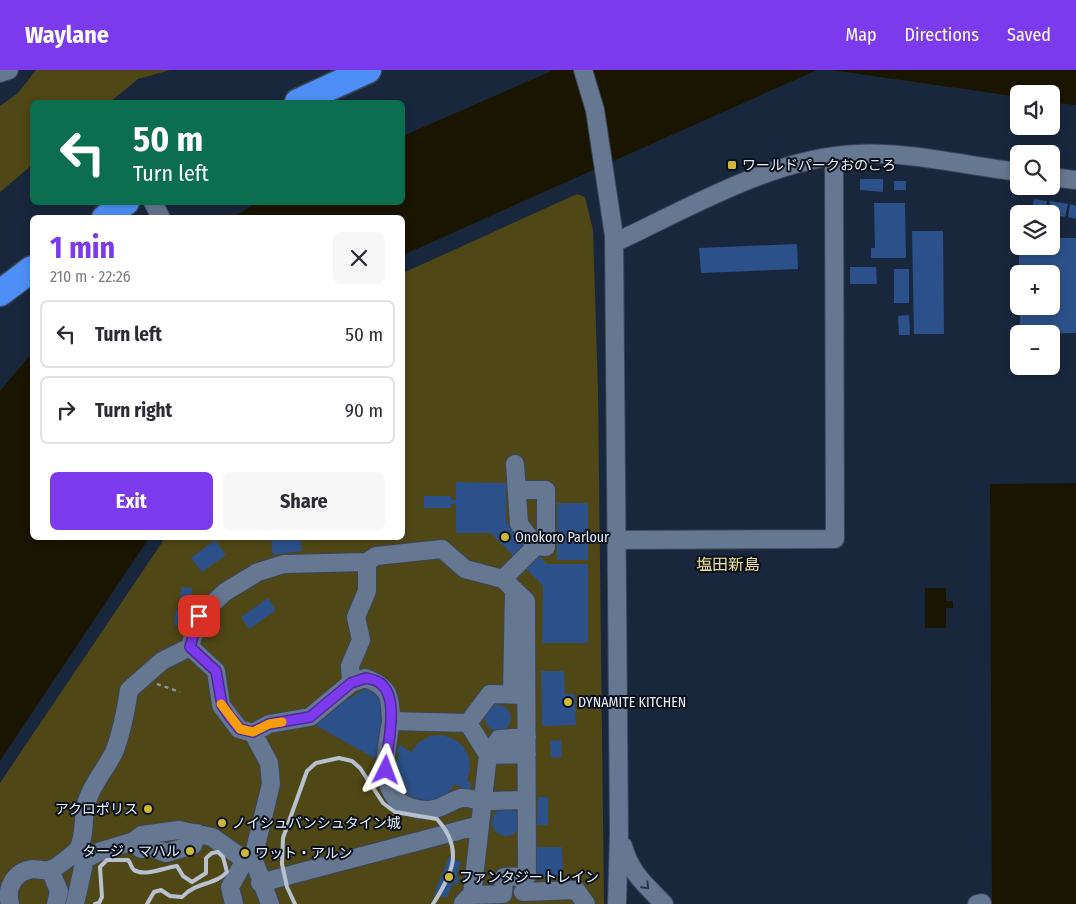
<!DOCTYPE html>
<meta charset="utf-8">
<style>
:root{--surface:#fff;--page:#f7f7f7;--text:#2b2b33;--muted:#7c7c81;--line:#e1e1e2;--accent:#7c3aed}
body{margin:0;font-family:"Fira Sans Condensed","Noto Sans JP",sans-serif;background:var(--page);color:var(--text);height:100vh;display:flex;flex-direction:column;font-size:19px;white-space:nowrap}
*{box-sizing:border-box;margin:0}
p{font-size:16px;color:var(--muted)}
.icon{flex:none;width:28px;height:28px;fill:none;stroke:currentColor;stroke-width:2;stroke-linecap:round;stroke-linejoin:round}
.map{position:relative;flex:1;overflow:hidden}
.side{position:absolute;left:30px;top:145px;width:375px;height:325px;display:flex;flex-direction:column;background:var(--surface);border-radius:8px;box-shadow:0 2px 8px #0003}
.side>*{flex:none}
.guide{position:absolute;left:30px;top:30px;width:375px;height:105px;border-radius:8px;box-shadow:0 2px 8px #0003;background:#0b6e4f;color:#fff;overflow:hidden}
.tools{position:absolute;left:1010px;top:15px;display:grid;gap:10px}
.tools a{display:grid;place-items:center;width:50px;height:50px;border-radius:8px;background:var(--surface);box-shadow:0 2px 8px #0003;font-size:25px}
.pin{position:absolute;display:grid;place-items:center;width:42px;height:42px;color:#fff;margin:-21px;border-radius:10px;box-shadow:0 2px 8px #0006}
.me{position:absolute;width:55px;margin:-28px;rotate:3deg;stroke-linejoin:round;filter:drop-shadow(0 0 4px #0008)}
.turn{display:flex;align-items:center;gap:18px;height:105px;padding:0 20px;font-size:22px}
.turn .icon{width:65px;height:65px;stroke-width:2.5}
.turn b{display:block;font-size:35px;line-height:42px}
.round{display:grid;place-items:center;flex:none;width:52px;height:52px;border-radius:8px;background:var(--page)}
.headline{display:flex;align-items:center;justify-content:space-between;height:85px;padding:0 20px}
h1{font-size:30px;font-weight:700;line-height:38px;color:var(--accent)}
.primary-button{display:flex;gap:10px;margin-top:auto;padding:10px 20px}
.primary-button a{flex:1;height:58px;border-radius:8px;background:var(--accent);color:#fff;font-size:20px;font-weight:700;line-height:58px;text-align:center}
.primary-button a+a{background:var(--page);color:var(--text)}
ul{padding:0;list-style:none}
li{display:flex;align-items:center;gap:15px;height:68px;margin:0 10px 8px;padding:0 10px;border:2px solid var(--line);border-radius:8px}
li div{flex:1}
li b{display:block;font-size:19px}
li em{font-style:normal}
header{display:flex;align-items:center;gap:30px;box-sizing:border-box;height:70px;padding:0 25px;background:var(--accent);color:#fff}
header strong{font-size:24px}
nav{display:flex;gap:28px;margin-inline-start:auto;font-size:18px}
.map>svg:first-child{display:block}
</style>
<header>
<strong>Waylane</strong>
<nav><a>Map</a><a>Directions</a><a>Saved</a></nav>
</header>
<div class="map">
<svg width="1076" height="834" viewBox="0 0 1076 834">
<rect width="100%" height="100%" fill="#19273d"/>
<!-- green -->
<path fill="#504716" d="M 36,0 L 170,0 L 138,9 L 110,32 L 32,32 L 32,95 L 0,122 L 0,36 L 18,23 Z
M 577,124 L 585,127 L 593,160 L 598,321 L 604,834 L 0,834 L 0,713 L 165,468 L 402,468 L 403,203 Z"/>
<!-- water -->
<path fill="#1a1500" d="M 554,0 L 817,0 L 403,185 L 402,148 L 232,148 L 256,133 L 402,132 L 403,66 Z
M 831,0 L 1076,0 L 1076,35 L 1051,32 L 1051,24 L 1019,24 L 1019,27 Z
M 32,283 L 32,468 L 149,468 L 0,691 L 0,321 Z
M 1076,413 L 1076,834 L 992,834 L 990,414 Z
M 925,518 L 946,518 L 946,531 L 953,531 L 953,538 L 946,538 L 946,558 L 925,558 Z"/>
<!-- building -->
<path fill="#2c5089" d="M 860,109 L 883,109 L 883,122 L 860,120 Z
M 894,111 L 906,111 L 906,120 L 894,120 Z
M 1034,129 L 1047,131 L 1045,144 L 1031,143 Z
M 1050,131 L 1068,134 L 1065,147 L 1048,144 Z
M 874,133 L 905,133 L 906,188 L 871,188 L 871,178 L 875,178 Z
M 1070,134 L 1076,136 L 1076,149 L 1068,147 Z
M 912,161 L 943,161 L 944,264 L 914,264 Z
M 1051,168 L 1076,168 L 1076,263 L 1020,264 L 1020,236 L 1051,236 L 1051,204 L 1019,204 L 1019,176 L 1051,176 Z
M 797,174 L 798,199 L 701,203 L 699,178 Z
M 850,197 L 876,197 L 877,214 L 850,214 Z
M 894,199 L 909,199 L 909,233 L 894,233 Z
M 909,245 L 910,265 L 899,265 L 898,246 Z
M 456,412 L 506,413 L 506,452 L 547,494 L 588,494 L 588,573 L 542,573 L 543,516 L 491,463 L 456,463 L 456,434 L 451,434 L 451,438 L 424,438 L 424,426 L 451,426 L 451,430 L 456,430 Z
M 557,433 L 588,433 L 588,490 L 557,490 Z
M 300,468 L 302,481 L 273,485 L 271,471 Z
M 215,470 L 226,485 L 202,502 L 191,488 Z
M 181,517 L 192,518 L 191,539 L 180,538 Z
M 268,528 L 276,540 L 249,559 L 241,547 Z
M 176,540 L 192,542 L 191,556 L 174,555 Z
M 541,601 L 564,601 L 565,624 L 575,624 L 576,655 L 542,656 Z
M 372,615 L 381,620 L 384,682 L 374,688 L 317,656 L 316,648 Z
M485 648a13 13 0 1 1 26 0a13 13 0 1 1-26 0Z
M 442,665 L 454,669 L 464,677 L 469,688 L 470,700 L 467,711 L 472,714 L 468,721 L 455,714 L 447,724 L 436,730 L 424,731 L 412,727 L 402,719 L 396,708 L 395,696 L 399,684 L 396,682 L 400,675 L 411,682 L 419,672 L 430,666 Z
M 561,670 L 562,687 L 551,688 L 550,671 Z
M 538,727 L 548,727 L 548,755 L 537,755 Z
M492 752a14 14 0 1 1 28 0a14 14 0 1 1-28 0Z
M 536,777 L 562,777 L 563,806 L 537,807 Z
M 449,787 L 461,792 L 456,806 L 460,808 L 457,815 L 453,813 L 447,828 L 434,824 Z"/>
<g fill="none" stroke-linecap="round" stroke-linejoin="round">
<!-- minor casing -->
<g stroke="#3b4557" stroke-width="20">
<path id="minor" d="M 583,0 L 595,40 L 614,166 L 619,763 L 617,834
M 0,3 L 9,0
M 1051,107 L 1076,110
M 153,132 L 161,148
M 614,173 C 689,138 772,88 856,84 C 905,81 969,96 1019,102
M 517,420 L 546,420 L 546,477 L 536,476
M 616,470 L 835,469 L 834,86
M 190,577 L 216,601 L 221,635 L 239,659 L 253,663 L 269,654 L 310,647 L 351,613 L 365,608 C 390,617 390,626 391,651 L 468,653 L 488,685 L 471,834
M 351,613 L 350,596 L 361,570 L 356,547 L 367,521 L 367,492
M 512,624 L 514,520
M 391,651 C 385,687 374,739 428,740 C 441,740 450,731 461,728 C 468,727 477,731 484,731 C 498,731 513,730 527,730
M 468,653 L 490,624 L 523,625
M 253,663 L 269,693 L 271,714 L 253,788 L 270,834
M 488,685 L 499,669 L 527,667
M 488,685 L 527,684
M 134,771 L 141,779 L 150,777 L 166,783 L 193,775 L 197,763
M 623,776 C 631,804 645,814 664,834
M 85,789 L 101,781 L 134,771 L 142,765 L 179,760 L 212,767 L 245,790 L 253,788
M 50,800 L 59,821 L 56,834
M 260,813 L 480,755
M 523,822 L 576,820 L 586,834
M 463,833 L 471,825 L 503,824 L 504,807 L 527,806 L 526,531 L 503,509
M 10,834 C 5,818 15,801 33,799 C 38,799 44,801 49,800 C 58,798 70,786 78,780
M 75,834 L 85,789 L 78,780 C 86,764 82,747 87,731 C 93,712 107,698 115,680 C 122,661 126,640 129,620 L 162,591 L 190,577 L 199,546 L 225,522 L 258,502 L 284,494 L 367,492 L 376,486 L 442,479 L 465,499 L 503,509 L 536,476 L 519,454 L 515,394
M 234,834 L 230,817 L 245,790
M 977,834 L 982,833"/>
</g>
<!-- highway casing -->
<g stroke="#3b4557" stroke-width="29">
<path id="highway" d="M 298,32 L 368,0
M 105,148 L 126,132
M 0,223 L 32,199"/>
</g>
<!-- path -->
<path stroke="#8a94a5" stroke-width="2.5" stroke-dasharray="4 4" stroke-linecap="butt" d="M 157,614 L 180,622"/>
<!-- minor -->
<use href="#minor" stroke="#667791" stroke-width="18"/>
<!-- highway -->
<use href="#highway" stroke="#4e8ff7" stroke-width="26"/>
<!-- rail -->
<path stroke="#b8c1cf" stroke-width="4" d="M 95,834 L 99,833 L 102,827 L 100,797 L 107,790 L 128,790 C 131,793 131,798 134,800 C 144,807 167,797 177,796 L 183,806 L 192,812 L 206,803 L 206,788 L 212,783 L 218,782 L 223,787 L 227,802 C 214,816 197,811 182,827 L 170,826 L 161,820 L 154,822 L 147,834
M 295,834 L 287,817 L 282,794 L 283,768 L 307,701 L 316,693 L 339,688 L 352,691 L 360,698 L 383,733 L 395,742 L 437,749 C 464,779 453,803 433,834"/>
</g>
<!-- one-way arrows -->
<defs><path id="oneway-chevron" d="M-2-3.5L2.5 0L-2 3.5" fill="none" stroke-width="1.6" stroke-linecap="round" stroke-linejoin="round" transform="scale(1.25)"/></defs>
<use stroke="#2a3444" href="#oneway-chevron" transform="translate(646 816) rotate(45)"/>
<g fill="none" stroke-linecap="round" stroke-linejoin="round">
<!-- route casing -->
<g stroke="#51269a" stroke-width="12">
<path id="route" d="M 199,546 L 190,577 L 216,601 L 222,635 L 230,647 L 240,659 L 253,662 L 269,654 L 310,647 L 351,613 L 366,608 C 370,609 376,610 380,613 C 401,628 386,677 386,700"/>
</g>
<!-- route -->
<use href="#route" stroke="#7c3aed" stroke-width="9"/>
<!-- slow -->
<path stroke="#f59e0b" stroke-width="9" d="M 221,634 L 240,659 L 253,662 L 269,654 L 282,652"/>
</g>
<!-- markers -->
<g fill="#ceb837" stroke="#0a101a" stroke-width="2">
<rect x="727" y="90" width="10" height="10" rx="2.5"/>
<circle cx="505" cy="467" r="5"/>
<circle cx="568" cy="632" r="5"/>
<circle cx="148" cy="739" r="5"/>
<circle cx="222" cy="753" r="5"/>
<circle cx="190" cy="781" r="5"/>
<circle cx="245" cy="783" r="5"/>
<circle cx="449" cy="807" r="5"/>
</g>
<g text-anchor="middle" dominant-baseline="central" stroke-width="4" stroke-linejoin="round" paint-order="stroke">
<!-- poi labels -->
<g font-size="14" fill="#e9f0fc" stroke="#0a101a" text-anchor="start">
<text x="742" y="95">ワールドパークおのころ</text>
<text x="515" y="467">Onokoro Parlour</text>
<text x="578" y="632">DYNAMITE KITCHEN</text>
<text x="138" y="739" text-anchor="end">アクロポリス</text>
<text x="232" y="753">ノイシュバンシュタイン城</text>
<text x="180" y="781" text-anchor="end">タージ・マハル</text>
<text x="255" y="783">ワット・アルン</text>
<text x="459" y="807">ファンタジートレイン</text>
</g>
<!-- quarter labels -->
<g font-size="16" fill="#f0e193" stroke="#0a101a">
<text x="728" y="494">塩田新島</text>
</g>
</g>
</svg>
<div class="tools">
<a><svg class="icon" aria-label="sound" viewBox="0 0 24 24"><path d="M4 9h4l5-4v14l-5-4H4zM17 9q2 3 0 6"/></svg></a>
<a><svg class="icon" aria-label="search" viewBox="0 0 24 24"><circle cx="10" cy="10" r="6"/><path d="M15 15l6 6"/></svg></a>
<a><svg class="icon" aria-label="layers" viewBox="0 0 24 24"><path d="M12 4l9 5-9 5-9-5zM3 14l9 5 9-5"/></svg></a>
<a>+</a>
<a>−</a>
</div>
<div class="pin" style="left:199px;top:546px;background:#d93025"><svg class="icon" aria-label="arrive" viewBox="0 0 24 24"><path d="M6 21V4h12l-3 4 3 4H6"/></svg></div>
<svg class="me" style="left:386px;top:700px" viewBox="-20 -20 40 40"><path d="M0-17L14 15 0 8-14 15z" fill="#7c3aed" stroke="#fff" stroke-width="4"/></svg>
<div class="guide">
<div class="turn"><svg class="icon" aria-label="left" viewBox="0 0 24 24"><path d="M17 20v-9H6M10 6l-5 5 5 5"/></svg><div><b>50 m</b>Turn left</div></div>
</div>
<section class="side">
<div class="headline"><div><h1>1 min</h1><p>210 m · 22:26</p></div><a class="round"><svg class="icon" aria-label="close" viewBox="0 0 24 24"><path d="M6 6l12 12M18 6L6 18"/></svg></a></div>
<ul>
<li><svg class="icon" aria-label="left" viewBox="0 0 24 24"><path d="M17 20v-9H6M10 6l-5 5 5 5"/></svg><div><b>Turn left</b></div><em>50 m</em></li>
<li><svg class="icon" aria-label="right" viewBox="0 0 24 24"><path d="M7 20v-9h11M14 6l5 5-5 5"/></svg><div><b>Turn right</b></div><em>90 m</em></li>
</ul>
<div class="primary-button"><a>Exit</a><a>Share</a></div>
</section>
</div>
